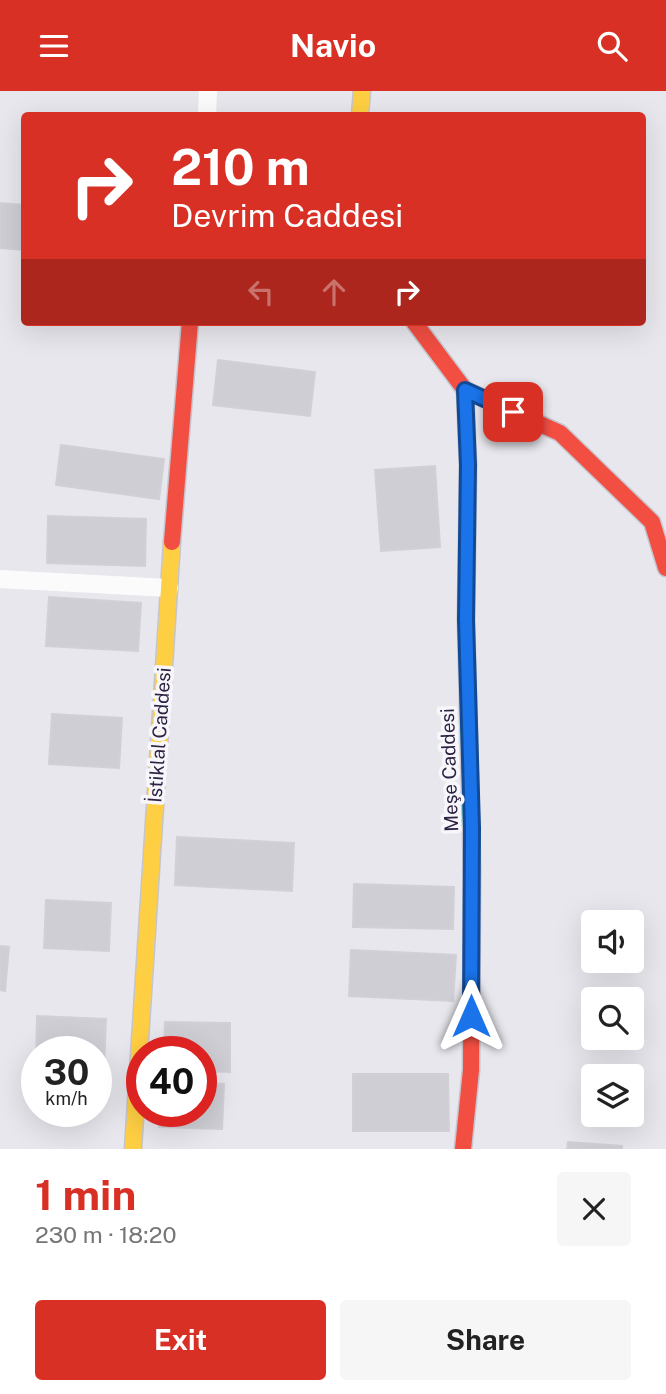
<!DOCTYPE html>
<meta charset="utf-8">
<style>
:root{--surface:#fff;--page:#f6f6f6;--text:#222;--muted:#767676;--accent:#d93025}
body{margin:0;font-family:"Public Sans",sans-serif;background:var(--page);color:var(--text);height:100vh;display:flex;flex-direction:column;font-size:26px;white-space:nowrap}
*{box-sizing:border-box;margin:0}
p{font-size:23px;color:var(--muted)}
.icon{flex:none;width:38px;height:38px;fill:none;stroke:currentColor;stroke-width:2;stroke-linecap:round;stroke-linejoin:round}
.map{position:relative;height:1058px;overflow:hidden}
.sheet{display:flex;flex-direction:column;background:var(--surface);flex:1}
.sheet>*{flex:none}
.hud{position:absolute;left:21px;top:21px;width:625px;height:214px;border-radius:7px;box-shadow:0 7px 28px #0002;background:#d93025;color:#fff;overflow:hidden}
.controls{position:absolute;left:581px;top:819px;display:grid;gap:14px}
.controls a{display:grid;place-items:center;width:63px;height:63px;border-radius:7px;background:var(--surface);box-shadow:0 7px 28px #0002;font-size:35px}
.speed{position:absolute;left:21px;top:945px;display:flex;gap:14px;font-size:35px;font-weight:700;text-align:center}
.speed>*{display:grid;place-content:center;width:91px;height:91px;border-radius:50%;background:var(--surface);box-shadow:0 7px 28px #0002;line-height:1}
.speed small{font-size:18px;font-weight:400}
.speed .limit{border:10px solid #d22;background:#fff;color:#111}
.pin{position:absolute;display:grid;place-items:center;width:60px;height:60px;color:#fff;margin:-30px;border-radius:14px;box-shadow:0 4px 10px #0006}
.me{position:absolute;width:77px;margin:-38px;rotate:0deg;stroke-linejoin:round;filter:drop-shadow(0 0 5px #0008)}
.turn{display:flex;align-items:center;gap:24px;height:147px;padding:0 35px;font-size:32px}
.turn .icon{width:91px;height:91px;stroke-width:2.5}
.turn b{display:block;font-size:49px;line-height:60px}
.lanes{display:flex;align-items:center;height:66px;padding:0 35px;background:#0003;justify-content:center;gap:35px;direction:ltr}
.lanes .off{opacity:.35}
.round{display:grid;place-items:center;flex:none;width:74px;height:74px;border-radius:7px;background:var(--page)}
.headline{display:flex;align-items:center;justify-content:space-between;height:119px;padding:0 35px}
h1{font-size:42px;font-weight:700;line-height:52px;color:var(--accent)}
.cta{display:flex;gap:14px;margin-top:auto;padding:14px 35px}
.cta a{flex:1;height:80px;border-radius:7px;background:var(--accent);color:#fff;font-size:28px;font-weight:700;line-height:80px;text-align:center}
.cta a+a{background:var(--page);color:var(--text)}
header{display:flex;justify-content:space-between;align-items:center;height:91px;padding:0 35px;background:var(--accent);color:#fff;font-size:32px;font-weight:700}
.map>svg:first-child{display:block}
</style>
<header><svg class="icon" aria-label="menu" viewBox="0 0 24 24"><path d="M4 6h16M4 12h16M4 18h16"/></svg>Navio<svg class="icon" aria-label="search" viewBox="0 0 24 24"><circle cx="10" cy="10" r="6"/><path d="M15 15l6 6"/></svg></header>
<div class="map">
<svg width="666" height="1058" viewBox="0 0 666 1058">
<rect width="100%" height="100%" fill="#e8e7ed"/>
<!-- building -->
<path fill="#cfced5" stroke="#d1d0d6" stroke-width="2" d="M 0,112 L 24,114 L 24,159 L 0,157 Z
M 218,269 L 315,281 L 310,325 L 213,314 Z
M 61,354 L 164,368 L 159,408 L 56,394 Z
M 435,375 L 440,456 L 381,460 L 375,379 Z
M 48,425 L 146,428 L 145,475 L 47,472 Z
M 49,506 L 141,512 L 138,560 L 46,555 Z
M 52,623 L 122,627 L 119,677 L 49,673 Z
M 177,746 L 294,752 L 292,800 L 175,794 Z
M 354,793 L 454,796 L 453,838 L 353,836 Z
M 46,809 L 111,812 L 109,860 L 44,857 Z
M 0,855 L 9,856 L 5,900 L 0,899 Z
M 351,859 L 456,864 L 453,910 L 349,905 Z
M 37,925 L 106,928 L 104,977 L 96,977 L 96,961 L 37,961 L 36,974 Z
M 165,931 L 230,932 L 230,981 L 201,980 L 201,961 L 164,961 Z
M 353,983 L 448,983 L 449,1040 L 353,1040 Z
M 201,992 L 224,993 L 222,1038 L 159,1036 L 159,1020 L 201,1020 Z
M 568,1051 L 622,1055 L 622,1058 L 567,1058 Z"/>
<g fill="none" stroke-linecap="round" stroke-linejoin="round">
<!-- fast casing -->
<g stroke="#c6c4cd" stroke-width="19">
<path id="fast" d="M 465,299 L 468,374 L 466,529 L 472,780"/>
</g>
<!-- slow casing -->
<g stroke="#c6c4cd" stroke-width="19">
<path id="slow" d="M 360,24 L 362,0
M 133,1058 L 172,451"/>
</g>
<!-- jam casing -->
<g stroke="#c6c4cd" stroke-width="19">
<path id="jam" d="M 414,231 L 465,299 L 560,342 L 652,431 L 666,477
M 172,451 L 190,231
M 463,1058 L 471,979 L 472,780"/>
</g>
<!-- street -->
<path stroke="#fcfbfc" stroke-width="18" d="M 207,24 L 208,0
M 0,488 L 169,497"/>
<!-- fast -->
<use href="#fast" stroke="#16e098" stroke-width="16"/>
<!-- slow -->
<use href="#slow" stroke="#ffcf43" stroke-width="16"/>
<!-- jam -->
<use href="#jam" stroke="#f24e42" stroke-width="16"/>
</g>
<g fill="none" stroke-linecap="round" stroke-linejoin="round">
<!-- route casing -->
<g stroke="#114b97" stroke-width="18">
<path id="route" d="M 471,925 L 472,737 L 466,529 L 468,374 L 465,299 L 513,321"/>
</g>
<!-- route -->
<use href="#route" stroke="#1a73e8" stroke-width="12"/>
</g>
<g text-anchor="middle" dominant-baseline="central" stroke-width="7" stroke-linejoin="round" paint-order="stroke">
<!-- street labels -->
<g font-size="19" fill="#2e2243" stroke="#f7f7fb">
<text transform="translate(159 644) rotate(-86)">İstiklal Caddesi</text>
<text transform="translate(449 679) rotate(-92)">Meşe Caddesi</text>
</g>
</g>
</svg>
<div class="controls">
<a><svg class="icon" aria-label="sound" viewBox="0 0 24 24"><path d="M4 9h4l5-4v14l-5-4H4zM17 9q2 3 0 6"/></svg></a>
<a><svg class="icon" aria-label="search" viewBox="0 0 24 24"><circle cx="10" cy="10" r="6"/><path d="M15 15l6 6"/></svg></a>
<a><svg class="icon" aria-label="layers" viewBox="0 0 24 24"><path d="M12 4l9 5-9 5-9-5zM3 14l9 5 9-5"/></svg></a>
</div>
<div class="speed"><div>30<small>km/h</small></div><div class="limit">40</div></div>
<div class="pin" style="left:513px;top:321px;background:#d93025"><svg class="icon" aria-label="arrive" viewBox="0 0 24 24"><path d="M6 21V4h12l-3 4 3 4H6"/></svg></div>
<svg class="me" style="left:471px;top:925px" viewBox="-20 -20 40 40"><path d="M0-17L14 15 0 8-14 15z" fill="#1a73e8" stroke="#fff" stroke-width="4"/></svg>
<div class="hud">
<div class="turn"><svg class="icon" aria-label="right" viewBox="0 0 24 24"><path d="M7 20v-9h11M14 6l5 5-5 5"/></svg><div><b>210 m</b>Devrim Caddesi</div></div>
<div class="lanes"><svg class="icon off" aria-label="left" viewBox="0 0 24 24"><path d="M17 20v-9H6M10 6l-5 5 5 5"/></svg><svg class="icon off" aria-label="ahead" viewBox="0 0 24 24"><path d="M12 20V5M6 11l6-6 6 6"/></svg><svg class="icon" aria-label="right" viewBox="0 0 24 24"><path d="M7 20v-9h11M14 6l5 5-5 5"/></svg></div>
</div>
</div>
<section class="sheet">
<div class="headline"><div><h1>1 min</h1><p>230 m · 18:20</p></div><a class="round"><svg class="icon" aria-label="close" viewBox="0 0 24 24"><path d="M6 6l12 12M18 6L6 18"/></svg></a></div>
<div class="cta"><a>Exit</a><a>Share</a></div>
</section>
